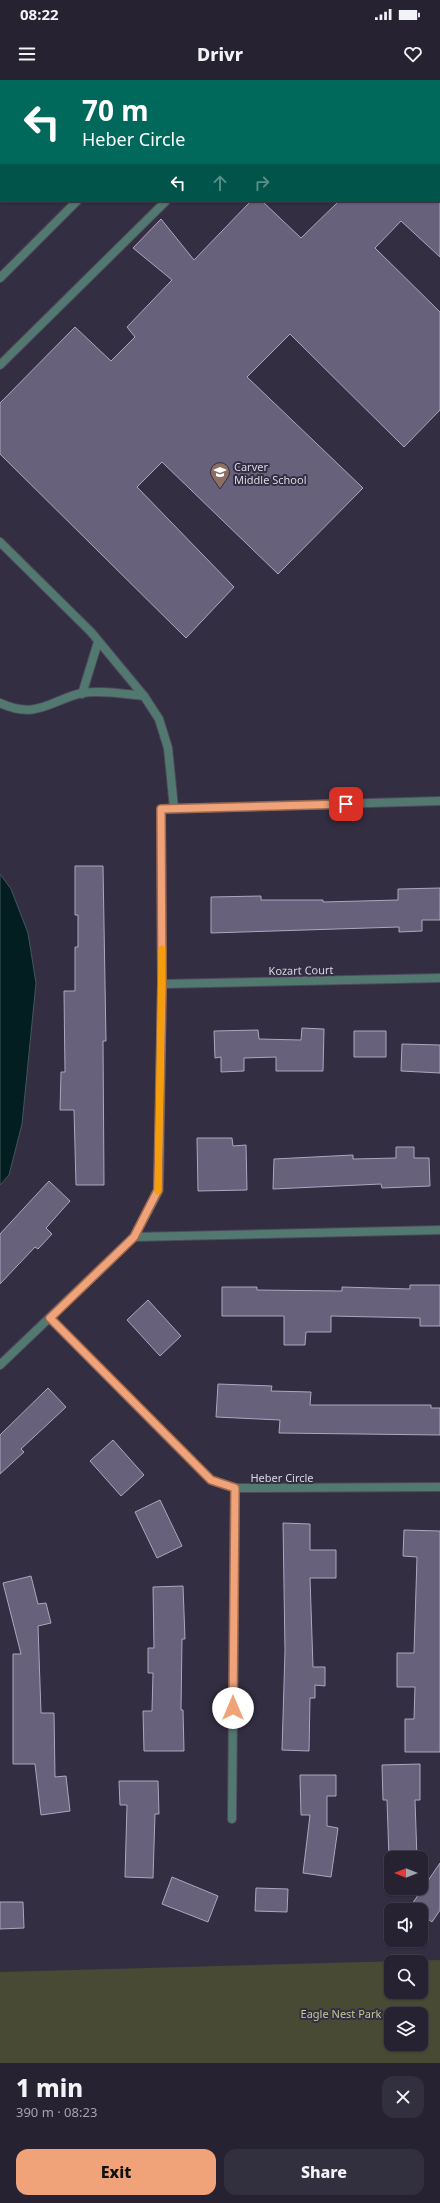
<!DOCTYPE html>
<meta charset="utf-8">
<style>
:root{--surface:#262232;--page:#322f3e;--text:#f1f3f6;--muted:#a4a4ac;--line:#423f4d;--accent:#f0a279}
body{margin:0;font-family:"Noto Sans",sans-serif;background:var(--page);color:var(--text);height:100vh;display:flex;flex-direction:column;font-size:15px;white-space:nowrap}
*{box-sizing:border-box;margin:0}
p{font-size:13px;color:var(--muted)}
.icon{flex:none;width:22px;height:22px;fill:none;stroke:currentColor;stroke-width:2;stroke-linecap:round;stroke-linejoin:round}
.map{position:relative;height:1983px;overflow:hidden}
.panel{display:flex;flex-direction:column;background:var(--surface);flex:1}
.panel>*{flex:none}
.guide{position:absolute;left:0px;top:0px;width:440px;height:122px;box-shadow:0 1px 3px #0004,0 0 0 1px var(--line);background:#00695c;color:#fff;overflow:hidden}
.needle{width:26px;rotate:270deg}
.controls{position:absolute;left:384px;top:1771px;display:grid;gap:8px}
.controls a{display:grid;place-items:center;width:44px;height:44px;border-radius:8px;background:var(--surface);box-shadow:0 1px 3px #0004,0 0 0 1px var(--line);font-size:20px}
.pin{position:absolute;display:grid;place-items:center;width:34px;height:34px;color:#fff;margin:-17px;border-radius:8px;box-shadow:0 2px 6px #0006}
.me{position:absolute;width:44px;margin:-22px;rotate:0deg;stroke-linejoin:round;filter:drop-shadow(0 0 3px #0008)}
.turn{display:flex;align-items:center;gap:14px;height:84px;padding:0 16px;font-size:18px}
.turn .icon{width:52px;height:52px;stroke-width:2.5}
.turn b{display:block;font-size:28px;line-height:34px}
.lanes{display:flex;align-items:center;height:38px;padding:0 16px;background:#0003;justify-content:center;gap:20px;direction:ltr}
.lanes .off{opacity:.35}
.round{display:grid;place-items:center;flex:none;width:42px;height:42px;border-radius:12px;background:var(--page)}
.head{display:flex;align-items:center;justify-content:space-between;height:68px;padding:0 16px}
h1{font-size:24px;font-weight:800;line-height:30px}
.action{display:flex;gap:8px;margin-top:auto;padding:8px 16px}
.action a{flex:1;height:46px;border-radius:12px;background:var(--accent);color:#111;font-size:16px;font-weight:800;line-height:46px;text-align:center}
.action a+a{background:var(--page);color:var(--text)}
.status{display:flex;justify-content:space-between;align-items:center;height:28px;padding:0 20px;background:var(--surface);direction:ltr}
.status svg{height:11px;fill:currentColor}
header{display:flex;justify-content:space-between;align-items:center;height:52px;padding:0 16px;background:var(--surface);font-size:18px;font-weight:800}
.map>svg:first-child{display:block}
</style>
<div class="status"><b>08:22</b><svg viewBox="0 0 49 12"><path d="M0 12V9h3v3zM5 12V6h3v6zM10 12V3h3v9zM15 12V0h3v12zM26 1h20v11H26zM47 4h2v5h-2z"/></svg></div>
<header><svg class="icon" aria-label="menu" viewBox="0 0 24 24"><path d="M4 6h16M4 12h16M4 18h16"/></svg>Drivr<svg class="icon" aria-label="heart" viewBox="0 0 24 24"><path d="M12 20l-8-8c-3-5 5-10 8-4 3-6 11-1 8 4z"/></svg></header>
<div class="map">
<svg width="440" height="1983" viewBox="0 0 440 1983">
<rect width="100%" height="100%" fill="#332e42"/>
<!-- green -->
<path fill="#484a34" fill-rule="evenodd" d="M 440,1880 L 440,1983 L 0,1983 L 0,1892 ZM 391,1882 L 421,1882 L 421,1912 L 391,1912 ZM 391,1934 L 421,1934 L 421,1964 L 391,1964 Z"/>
<!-- water -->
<path fill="#031e20" stroke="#44565b" d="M 0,794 L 11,809 L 28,853 L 36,903 L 22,1044 L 9,1095 L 0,1105 Z"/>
<!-- building -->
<path fill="#67617c" stroke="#aca6bf" d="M 251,121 L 262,121 L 301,158 L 339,121 L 440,121 L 440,177 L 401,141 L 375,168 L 440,232 L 440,330 L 404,367 L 290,254 L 247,297 L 363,408 L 278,494 L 162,382 L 137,407 L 234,507 L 186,558 L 0,374 L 0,323 L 75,247 L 111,281 L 135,257 L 127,247 L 172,200 L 133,168 L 161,139 L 194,180 Z
M 75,786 L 103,786 L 106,961 L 103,961 L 104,1105 L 76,1105 L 74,1030 L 60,1030 L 61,992 L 65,992 L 64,911 L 75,911 L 75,867 L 78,867 L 78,835 L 75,835 Z
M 440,808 L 440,840 L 422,840 L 422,851 L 399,852 L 399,847 L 211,853 L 211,817 L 261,816 L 261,820 L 323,820 L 323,822 L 398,820 L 398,809 Z
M 302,948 L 324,949 L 323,991 L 276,991 L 276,977 L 244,978 L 244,991 L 221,992 L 221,977 L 215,978 L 214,951 L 258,950 L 259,959 L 301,960 Z
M 354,951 L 386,951 L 386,977 L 354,977 Z
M 402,964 L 440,965 L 440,993 L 401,991 Z
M 197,1058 L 232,1058 L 233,1066 L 246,1065 L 247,1110 L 198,1111 Z
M 396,1067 L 414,1067 L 414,1078 L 429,1078 L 430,1106 L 382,1108 L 381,1104 L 273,1109 L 274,1079 L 353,1075 L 353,1079 L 396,1078 Z
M 49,1101 L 70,1121 L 46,1148 L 52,1154 L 38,1169 L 35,1167 L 0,1204 L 0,1154 Z
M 410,1205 L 440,1205 L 440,1246 L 420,1246 L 420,1238 L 331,1236 L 331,1252 L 306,1252 L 305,1265 L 284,1265 L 284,1236 L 222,1236 L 222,1207 L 257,1207 L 257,1210 L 342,1211 L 342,1207 L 410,1209 Z
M 148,1220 L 181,1256 L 160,1276 L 127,1240 Z
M 218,1304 L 272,1306 L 271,1311 L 311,1312 L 310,1325 L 431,1325 L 431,1328 L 440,1328 L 440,1355 L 279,1353 L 280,1340 L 216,1337 Z
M 48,1308 L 66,1327 L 21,1369 L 24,1372 L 0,1394 L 0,1355 Z
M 113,1360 L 144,1395 L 121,1416 L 90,1381 Z
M 160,1420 L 182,1466 L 157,1478 L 135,1432 Z
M 283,1443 L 310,1444 L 310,1470 L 336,1470 L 336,1498 L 310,1498 L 313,1587 L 325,1587 L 325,1606 L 315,1605 L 315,1618 L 310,1618 L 309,1671 L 282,1670 L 285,1571 Z
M 404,1450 L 440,1451 L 440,1672 L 405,1672 L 405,1639 L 414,1639 L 415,1607 L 397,1607 L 397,1573 L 414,1573 L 417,1477 L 403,1476 Z
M 31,1496 L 38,1524 L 46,1523 L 51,1543 L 38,1546 L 41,1633 L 54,1633 L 55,1697 L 66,1696 L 70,1731 L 41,1735 L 35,1684 L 13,1684 L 13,1574 L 21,1574 L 3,1503 Z
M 183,1506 L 185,1559 L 182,1559 L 181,1630 L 183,1630 L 184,1671 L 144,1671 L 143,1631 L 152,1631 L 153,1593 L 148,1593 L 148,1568 L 154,1568 L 153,1507 Z
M 420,1684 L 420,1720 L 415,1720 L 417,1778 L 389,1778 L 387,1720 L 383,1720 L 382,1685 Z
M 300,1695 L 336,1695 L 336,1716 L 327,1716 L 327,1746 L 338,1748 L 331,1797 L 303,1793 L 310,1735 L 301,1735 Z
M 119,1701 L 158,1701 L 159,1734 L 155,1734 L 153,1798 L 125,1797 L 127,1725 L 120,1725 Z
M 440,1783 L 440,1830 L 432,1842 L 421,1834 L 421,1830 L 415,1830 L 410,1827 Z
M 172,1797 L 218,1816 L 208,1842 L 162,1824 Z
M 256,1808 L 288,1809 L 287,1832 L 255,1831 Z
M 0,1822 L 23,1822 L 24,1848 L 0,1849 Z"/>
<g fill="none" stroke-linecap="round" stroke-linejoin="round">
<!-- service casing -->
<g stroke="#4e495c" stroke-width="10">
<path id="service" d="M 96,1 L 97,0
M 198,1 L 199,0
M 275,1 L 275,0
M 0,99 L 1,98
M 0,198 L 77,121
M 0,285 L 166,121
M 0,462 L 91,552 L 144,616 L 159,639 L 168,668 L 174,728
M 82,614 L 98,562
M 0,623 C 37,640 51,620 82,613 C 102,610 124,614 144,616"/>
</g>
<!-- minor casing -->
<g stroke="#4e495c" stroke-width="10">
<path id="minor" d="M 162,904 L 440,898
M 134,1157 L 440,1150
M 50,1238 L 211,1400 L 235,1408 L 440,1407
M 232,1739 L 235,1408"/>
</g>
<!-- tertiary casing -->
<g stroke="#4e495c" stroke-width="10">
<path id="tertiary" d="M 0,1285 L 134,1157 L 159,1110 L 162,904 L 161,729 L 440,721"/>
</g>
<!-- service -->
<use href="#service" stroke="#527970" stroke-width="8"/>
<!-- minor -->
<use href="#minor" stroke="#527970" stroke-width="8"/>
<!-- tertiary -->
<use href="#tertiary" stroke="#527970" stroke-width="8"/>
</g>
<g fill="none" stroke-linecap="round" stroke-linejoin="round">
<!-- route casing -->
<g stroke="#9c694f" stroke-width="10">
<path id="route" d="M 233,1628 L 235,1408 L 211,1400 L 50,1238 L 134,1157 L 158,1110 L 162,904 L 161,729 L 346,724"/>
</g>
<!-- route -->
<use href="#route" stroke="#f0a279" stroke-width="7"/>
<!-- slow -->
<path stroke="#f59e0b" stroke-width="7" d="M 158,1111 L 162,869"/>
</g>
<!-- icons -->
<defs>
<g id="school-pin" transform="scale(1)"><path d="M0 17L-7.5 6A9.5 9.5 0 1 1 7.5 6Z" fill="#8d6e63" stroke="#332e42"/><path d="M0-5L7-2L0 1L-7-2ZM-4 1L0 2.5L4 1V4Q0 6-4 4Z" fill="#fff"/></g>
</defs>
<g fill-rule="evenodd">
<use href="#school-pin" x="220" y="392"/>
</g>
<g text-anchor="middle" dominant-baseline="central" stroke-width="4" stroke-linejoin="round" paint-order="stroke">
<!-- poi labels -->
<g font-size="11" fill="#dad7e4" stroke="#332e42" text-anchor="start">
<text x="234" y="386">Carver<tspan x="234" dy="13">Middle School</tspan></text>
</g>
<!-- street labels -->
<g font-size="11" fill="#dad7e4" stroke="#332e42">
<text transform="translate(301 890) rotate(-1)">Kozart Court</text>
<text x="282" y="1397">Heber Circle</text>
</g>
<!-- park labels -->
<g font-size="11" fill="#c3c791" stroke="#332e42">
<text x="341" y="1933">Eagle Nest Park</text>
</g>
</g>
</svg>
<div class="controls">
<a><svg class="needle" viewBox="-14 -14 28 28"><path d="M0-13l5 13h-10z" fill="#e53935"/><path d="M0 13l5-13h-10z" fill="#a4a4ac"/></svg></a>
<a><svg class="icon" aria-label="sound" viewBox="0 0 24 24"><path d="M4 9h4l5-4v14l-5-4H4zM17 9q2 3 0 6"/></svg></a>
<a><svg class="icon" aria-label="search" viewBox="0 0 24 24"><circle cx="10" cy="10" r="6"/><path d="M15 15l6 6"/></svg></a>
<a><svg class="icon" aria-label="layers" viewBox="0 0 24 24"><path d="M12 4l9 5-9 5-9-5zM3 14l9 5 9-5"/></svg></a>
</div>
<div class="pin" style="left:346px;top:724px;background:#d93025"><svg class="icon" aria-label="arrive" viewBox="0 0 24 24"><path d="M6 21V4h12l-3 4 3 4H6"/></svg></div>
<svg class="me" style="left:233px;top:1628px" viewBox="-20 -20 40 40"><circle r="19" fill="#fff"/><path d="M0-13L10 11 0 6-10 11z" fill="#f0a279"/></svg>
<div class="guide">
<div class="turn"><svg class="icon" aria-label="left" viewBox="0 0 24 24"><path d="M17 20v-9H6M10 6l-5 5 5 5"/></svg><div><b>70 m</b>Heber Circle</div></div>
<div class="lanes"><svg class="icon" aria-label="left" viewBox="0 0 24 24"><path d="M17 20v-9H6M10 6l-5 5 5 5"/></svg><svg class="icon off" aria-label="ahead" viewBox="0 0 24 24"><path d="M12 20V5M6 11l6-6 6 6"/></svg><svg class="icon off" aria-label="right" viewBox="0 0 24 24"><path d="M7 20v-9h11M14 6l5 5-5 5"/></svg></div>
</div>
</div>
<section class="panel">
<div class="head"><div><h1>1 min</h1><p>390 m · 08:23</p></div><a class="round"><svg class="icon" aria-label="close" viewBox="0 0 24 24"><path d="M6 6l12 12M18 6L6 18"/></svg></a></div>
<div class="action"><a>Exit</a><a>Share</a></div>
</section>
